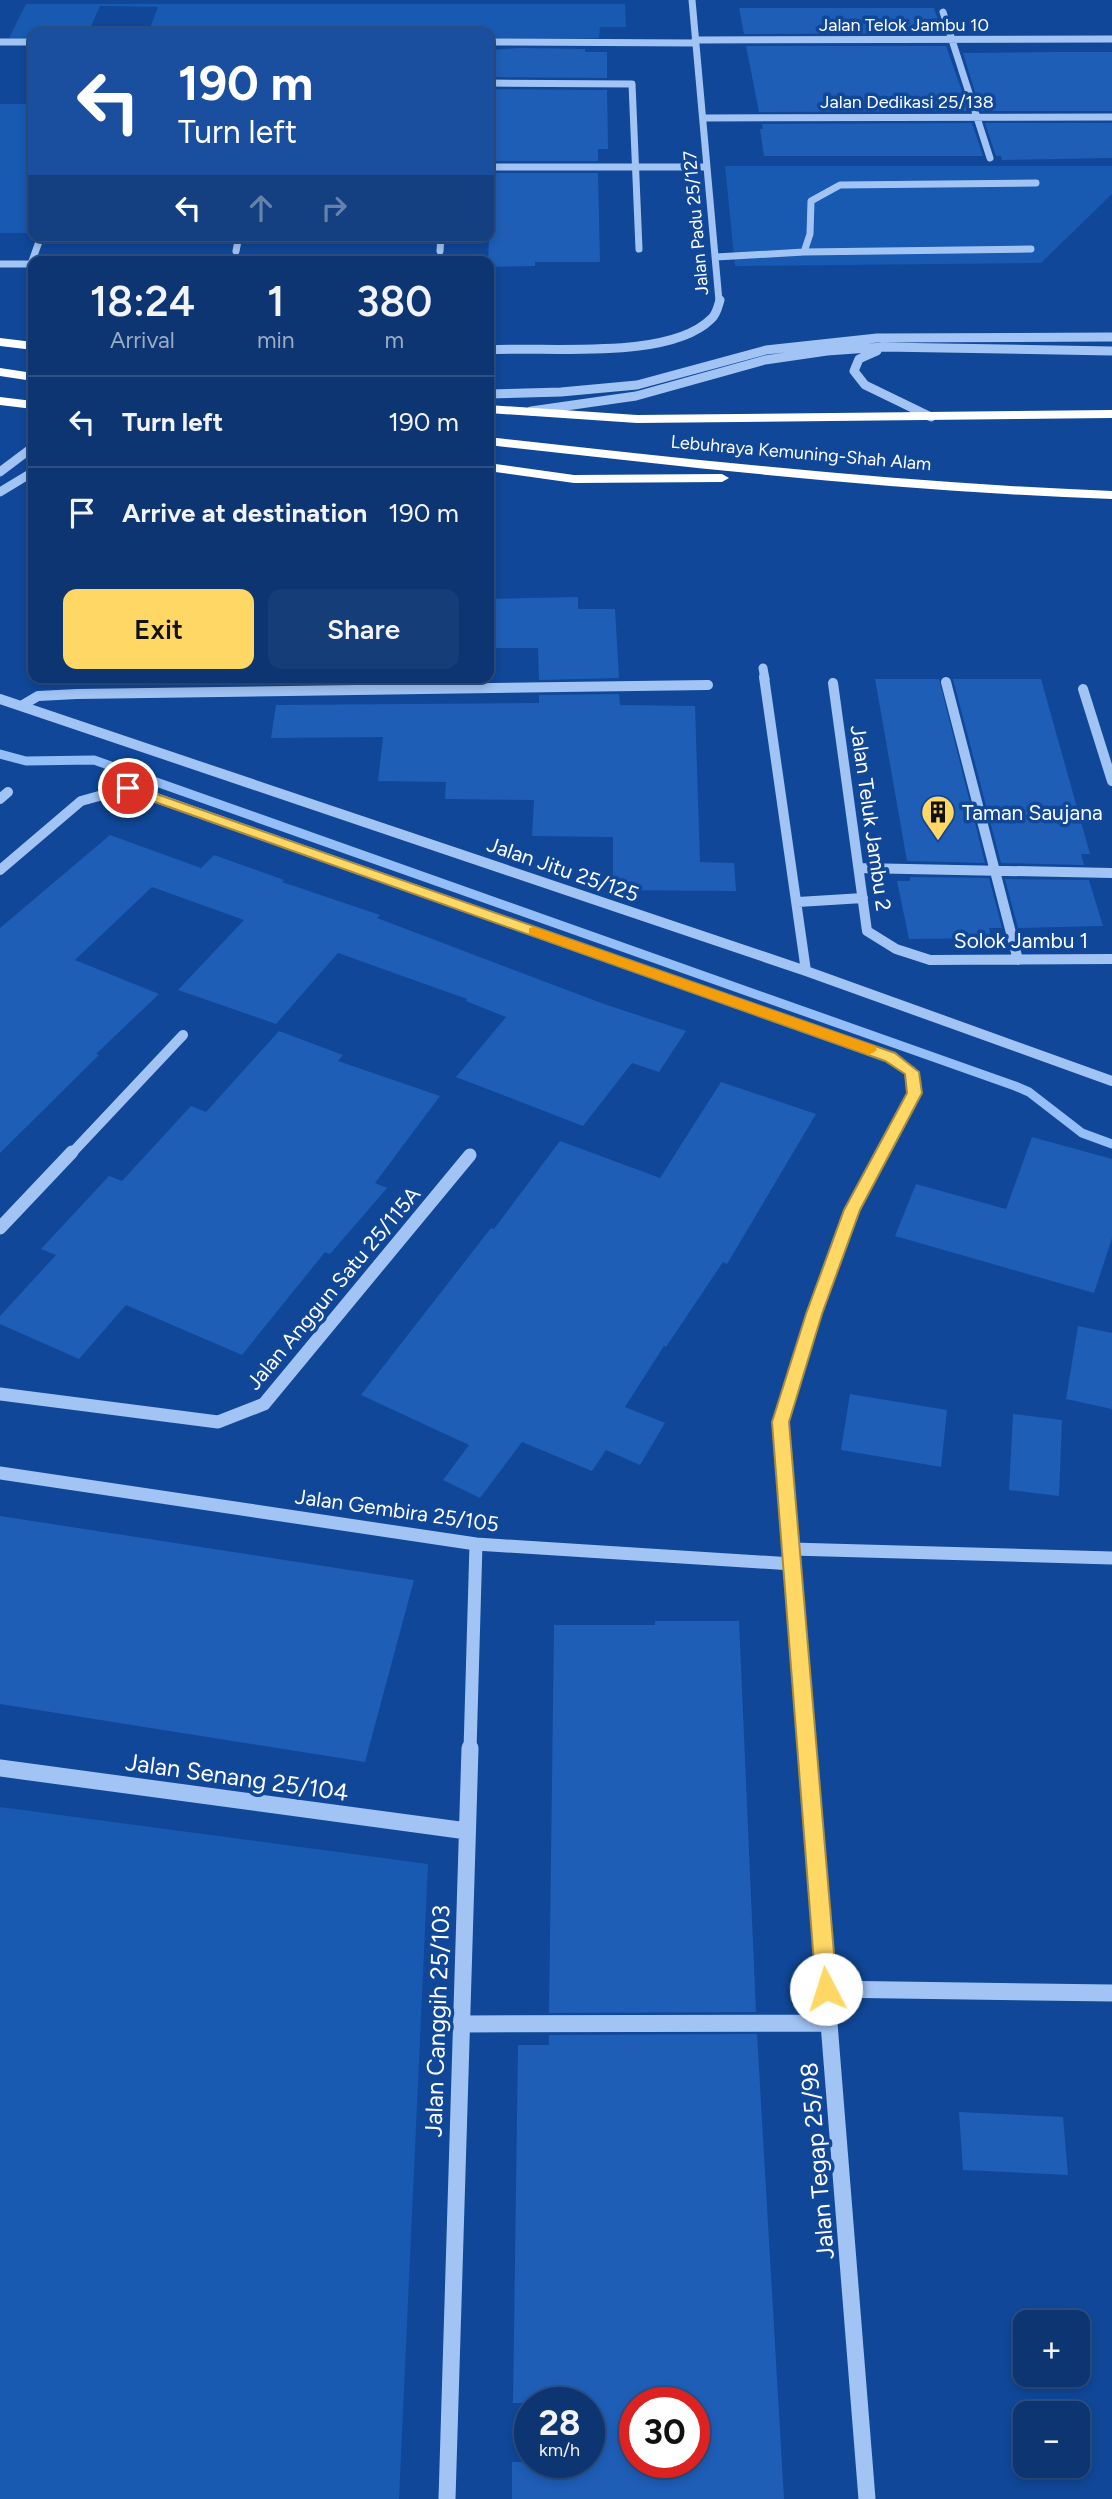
<!DOCTYPE html>
<meta charset="utf-8">
<style>
:root{--surface:#0c3572;--page:#153d77;--text:#f1f3f6;--muted:#9aabc4;--line:#2c5084;--accent:#ffd764}
body{margin:0;font-family:Figtree,sans-serif;background:var(--page);color:var(--text);height:100vh;display:flex;flex-direction:column;font-size:26px;white-space:nowrap}
*{box-sizing:border-box;margin:0}
p{font-size:23px;color:var(--muted)}
.icon{flex:none;width:38px;height:38px;fill:none;stroke:currentColor;stroke-width:2;stroke-linecap:round;stroke-linejoin:round}
.map{position:relative;flex:1;overflow:hidden}
.drawer{position:absolute;left:28px;top:256px;width:466px;height:427px;display:flex;flex-direction:column;background:var(--surface);border-radius:14px;box-shadow:0 4px 10px #0003,0 0 0 2px var(--line)}
.drawer>*{flex:none}
.banner{position:absolute;left:28px;top:28px;width:466px;height:214px;border-radius:14px;box-shadow:0 4px 10px #0003,0 0 0 2px var(--line);background:#1a4fa0;color:#fff;overflow:hidden}
.buttons{position:absolute;left:1013px;top:2310px;display:grid;gap:14px}
.buttons a{display:grid;place-items:center;width:77px;height:77px;border-radius:14px;background:var(--surface);box-shadow:0 4px 10px #0003,0 0 0 2px var(--line);font-size:35px}
.speed{position:absolute;left:514px;top:2387px;display:flex;gap:14px;font-size:35px;font-weight:700;text-align:center}
.speed>*{display:grid;place-content:center;width:91px;height:91px;border-radius:50%;background:var(--surface);box-shadow:0 4px 10px #0003,0 0 0 2px var(--line);line-height:1}
.speed small{font-size:18px;font-weight:400}
.speed .limit{border:10px solid #d22;background:#fff;color:#111}
.pin{position:absolute;display:grid;place-items:center;width:60px;height:60px;color:#fff;margin:-30px;border:4px solid #fff;border-radius:50%;box-shadow:0 2px 7px #0007}
.me{position:absolute;width:77px;margin:-38px;rotate:355deg;stroke-linejoin:round;filter:drop-shadow(0 0 5px #0008)}
.turn{display:flex;align-items:center;gap:24px;height:147px;padding:0 35px;font-size:32px}
.turn .icon{width:91px;height:91px;stroke-width:2.5}
.turn b{display:block;font-size:49px;line-height:60px}
.lanes{display:flex;align-items:center;height:66px;padding:0 35px;background:#0003;justify-content:center;gap:35px;direction:ltr}
.lanes .off{opacity:.35}
.eta{display:flex;justify-content:space-evenly;align-items:center;height:119px;text-align:center}
.eta b{font-size:42px;font-weight:600;line-height:49px}
.primary-button{display:flex;gap:14px;margin-top:auto;padding:14px 35px}
.primary-button a{flex:1;height:80px;border-radius:14px;background:var(--accent);color:#111;font-size:28px;font-weight:600;line-height:80px;text-align:center}
.primary-button a+a{background:var(--page);color:var(--text)}
ul{padding:0;list-style:none}
li{display:flex;align-items:center;gap:21px;height:91px;padding:0 35px;border-top:2px solid var(--line)}
li div{flex:1}
li b{display:block;font-size:26px}
li em{font-style:normal}
.map>svg:first-child{display:block}
</style>
<div class="map">
<svg width="1112" height="2499" viewBox="0 0 1112 2499">
<rect width="100%" height="100%" fill="#104798"/>
<!-- green -->
<path fill="#1859b2" d="M 26,4 L 625,4 L 626,27 L 600,27 L 599,38 L 488,38 L 488,33 L 148,33 L 158,7 L 100,6 L 88,33 L 33,33 L 33,38 L 9,38 Z
M 0,104 L 33,104 L 33,225 L 30,233 L 0,233 Z
M 725,166 L 1112,166 L 1112,194 L 1041,263 L 735,266 Z
M 0,1807 L 428,1864 L 399,2499 L 0,2499 Z"/>
<g fill="none" stroke-linecap="round" stroke-linejoin="round">
<!-- stream -->
<path stroke="#93bef7" stroke-width="9" d="M 0,754 L 26,761 L 94,760 L 1015,1086 L 1029,1092 L 1082,1133 L 1112,1144"/>
</g>
<!-- building -->
<path fill="#1e5eb7" fill-rule="evenodd" d="M 739,8 L 934,8 L 942,33 L 744,34 Z
M 746,46 L 946,46 L 969,111 L 759,112 Z
M 521,48 L 585,49 L 585,52 L 607,52 L 607,78 L 488,77 L 488,50 Z
M 1054,52 L 1112,52 L 1112,111 L 981,111 L 963,53 Z
M 488,89 L 607,90 L 608,149 L 598,149 L 598,161 L 491,161 L 491,149 L 488,149 Z
M 972,123 L 983,156 L 764,156 L 760,129 L 763,129 L 762,124 Z
M 985,123 L 1112,123 L 1112,158 L 1002,160 L 1001,156 L 996,156 Z
M 491,173 L 598,173 L 600,262 L 535,262 L 535,266 L 488,267 Z
M 578,597 L 578,609 L 615,609 L 619,678 L 539,680 L 538,648 L 488,648 L 488,599 Z
M 875,679 L 939,679 L 985,863 L 907,861 Z
M 953,679 L 1041,679 L 1090,854 L 1081,854 L 1084,865 L 1001,863 Z
M 619,694 L 620,705 L 695,706 L 700,862 L 734,863 L 736,891 L 613,890 L 613,837 L 532,836 L 534,800 L 445,799 L 446,782 L 378,781 L 383,737 L 271,738 L 276,705 L 539,703 L 539,695 Z
M 110,835 L 201,868 L 214,855 L 284,880 L 282,882 L 380,915 L 377,918 L 604,1004 L 686,1031 L 659,1072 L 632,1063 L 583,1126 L 456,1077 L 506,1017 L 466,1001 L 467,999 L 338,953 L 276,1024 L 178,990 L 244,920 L 152,887 L 75,960 L 159,994 L 96,1054 L 99,1055 L 0,1153 L 0,928 Z
M 910,877 L 989,878 L 1002,928 L 989,928 L 991,938 L 909,939 L 897,881 L 910,881 Z
M 1005,879 L 1089,880 L 1103,926 L 1018,928 Z
M 279,1031 L 343,1055 L 338,1061 L 440,1096 L 375,1183 L 387,1188 L 330,1254 L 325,1252 L 242,1355 L 126,1305 L 79,1359 L 0,1324 L 0,1316 L 56,1255 L 41,1249 L 109,1176 L 122,1181 L 191,1106 L 206,1112 Z
M 721,1082 L 816,1114 L 727,1264 L 723,1262 L 666,1347 L 664,1346 L 625,1407 L 665,1423 L 640,1465 L 606,1450 L 592,1471 L 522,1442 L 480,1498 L 443,1480 L 469,1445 L 361,1395 L 491,1228 L 494,1229 L 560,1141 L 660,1178 Z
M 1032,1137 L 1112,1159 L 1112,1238 L 1094,1293 L 895,1236 L 916,1184 L 1006,1209 Z
M 1078,1326 L 1112,1333 L 1112,1409 L 1066,1399 Z
M 850,1394 L 947,1410 L 941,1467 L 841,1450 Z
M 1013,1414 L 1062,1420 L 1059,1496 L 1009,1490 Z
M 0,1516 L 414,1580 L 365,1762 L 0,1704 Z
M 655,1621 L 739,1621 L 756,2012 L 549,2013 L 554,1625 L 655,1625 Z
M 757,2034 L 784,2499 L 512,2499 L 512,2462 L 590,2462 L 590,2403 L 513,2403 L 518,2045 L 549,2045 L 549,2035 ZM 635,2403 L 695,2403 L 695,2462 L 635,2462 Z
M 959,2112 L 1063,2117 L 1068,2175 L 963,2170 Z"/>
<g fill="none" stroke-linecap="round" stroke-linejoin="round">
<!-- minor-far4 -->
<path stroke="#a1c4f4" stroke-width="7" d="M 692,0 L 719,301
M 943,12 L 990,158
M 695,40 L 1112,39
M 0,42 L 33,42
M 488,42 L 696,43
M 488,83 L 632,84 L 639,249
M 703,118 L 1112,117
M 488,167 L 707,167
M 236,251 L 239,236
M 440,251 L 441,236
M 804,252 L 810,234 L 811,201 L 840,185 L 1036,183
M 716,257 L 804,252 L 1031,249
M 0,264 L 31,264 L 41,236"/>
<!-- minor-far3 -->
<path stroke="#a1c4f4" stroke-width="9" d="M 488,350 C 546,346 669,361 711,319 C 717,314 718,306 720,300
M 877,351 L 859,359 L 854,371 L 865,385 L 931,417
M 488,394 L 561,392 L 637,385 L 766,350 L 877,338 L 1112,337
M 531,411 L 636,396 L 765,360 L 827,351 L 883,347 L 1112,351
M 0,472 L 33,447
M 0,492 L 33,472
M 763,668 L 765,679"/>
<!-- minor-far2 -->
<path stroke="#a1c4f4" stroke-width="10" d="M 764,677 L 806,971
M 946,682 L 1018,960
M 833,683 L 867,931 L 896,949 L 930,960 L 1112,959
M 1083,689 L 1112,781
M 0,699 L 806,971 L 1112,1081
M 21,706 L 38,696 L 77,694 L 708,685
M 0,799 L 8,792
M 859,868 L 1112,873
M 0,870 L 81,801 L 128,788 L 890,1057 L 912,1072 L 915,1093 L 882,1154
M 798,902 L 863,898
M 71,1154 L 183,1035"/>
<!-- minor-far1 -->
<path stroke="#a1c4f4" stroke-width="13" d="M 0,1228 L 72,1152
M 0,1394 L 218,1422 L 264,1404 L 470,1155
M 0,1473 L 476,1544 L 792,1564
M 791,1549 L 1112,1558
M 470,1750 L 476,1544
M 807,1750 L 781,1422 L 814,1314 L 852,1210 L 883,1152"/>
<!-- minor -->
<path stroke="#a1c4f4" stroke-width="17" d="M 807,1748 L 867,2499
M 0,1768 L 467,1831
M 826,1989 L 1112,1993
M 461,2024 L 829,2023
M 447,2499 L 470,1748"/>
<!-- highway -->
<path fill="#fff" fill-rule="evenodd" d="M 0,338 L 33,342 L 33,350 L 0,346 Z
M 0,368 L 33,373 L 33,381 L 0,376 Z
M 0,397 L 33,401 L 33,409 L 0,405 Z
M 488,405 L 637,415 L 1112,410 L 1112,418 L 637,423 L 488,413 Z
M 488,437 C 694,460 905,483 1112,491 L 1112,499 C 905,492 694,468 488,445 Z
M 488,463 L 574,475 L 722,474 L 729,478 L 722,482 L 574,483 L 488,471 Z"/>
</g>
<!-- route -->
<path fill="#ffd764" stroke="#a68c41" stroke-width="2" d="M 128,784 L 895,1053 L 919,1072 L 922,1093 L 860,1210 L 822,1314 L 789,1422 L 837,1989 L 834,1997 L 826,1999 L 819,1997 L 816,1989 L 772,1422 L 806,1314 L 844,1210 L 907,1093 L 905,1074 L 885,1061 L 124,791 L 124,785 Z"/>
<!-- slow -->
<path fill="#f59e0b" d="M 534,927 L 875,1046 L 877,1050 L 869,1055 L 864,1053 L 529,934 L 529,928 Z"/>
<!-- icons -->
<defs>
<g id="building-pin" transform="scale(1.75)"><path d="M0 17L-7.5 6A9.5 9.5 0 1 1 7.5 6Z" fill="#ffd764" stroke="#104798"/><path d="M-4-6H4V6H1V3H-1V6H-4ZM-2.5-4.3h1.7v1.8h-1.7ZM.8-4.3h1.7v1.8H.8ZM-2.5-1h1.7V.8h-1.7ZM.8-1h1.7V.8H.8Z" fill="#111"/></g>
</defs>
<g fill-rule="evenodd">
<use href="#building-pin" x="938" y="812"/>
</g>
<g text-anchor="middle" dominant-baseline="central" stroke-width="7" stroke-linejoin="round" paint-order="stroke">
<!-- far-street labels -->
<g font-size="18" fill="#fff" stroke="#104798">
<text x="904" y="25">Jalan Telok Jambu 10</text>
<text x="907" y="102">Jalan Dedikasi 25/138</text>
<text transform="translate(696 223) rotate(-95)">Jalan Padu 25/127</text>
<text transform="translate(801 453) rotate(5)">Lebuhraya Kemuning-Shah Alam</text>
</g>
<!-- poi labels -->
<g font-size="21" fill="#fff" stroke="#104798" text-anchor="start">
<text x="962" y="812">Taman Saujana</text>
</g>
<!-- street labels -->
<g font-size="21" fill="#fff" stroke="#104798">
<text transform="translate(871 818) rotate(82)">Jalan Teluk Jambu 2</text>
<text transform="translate(563 869) rotate(19)">Jalan Jitu 25/125</text>
<text x="1021" y="940">Solok Jambu 1</text>
<text transform="translate(333 1288) rotate(-50)">Jalan Anggun Satu 25/115A</text>
<text transform="translate(397 1510) rotate(8)">Jalan Gembira 25/105</text>
</g>
<!-- near-street labels -->
<g font-size="24" fill="#fff" stroke="#104798">
<text transform="translate(237 1777) rotate(8)">Jalan Senang 25/104</text>
<text transform="translate(437 2021) rotate(-88)">Jalan Canggih 25/103</text>
<text transform="translate(817 2161) rotate(-95)">Jalan Tegap 25/98</text>
</g>
</g>
</svg>
<div class="buttons">
<a>+</a>
<a>−</a>
</div>
<div class="speed"><div>28<small>km/h</small></div><div class="limit">30</div></div>
<div class="pin" style="left:128px;top:788px;background:#d93025"><svg class="icon" aria-label="arrive" viewBox="0 0 24 24"><path d="M6 21V4h12l-3 4 3 4H6"/></svg></div>
<svg class="me" style="left:826px;top:1989px" viewBox="-20 -20 40 40"><circle r="19" fill="#fff"/><path d="M0-13L10 11 0 6-10 11z" fill="#ffd764"/></svg>
<div class="banner">
<div class="turn"><svg class="icon" aria-label="left" viewBox="0 0 24 24"><path d="M17 20v-9H6M10 6l-5 5 5 5"/></svg><div><b>190 m</b>Turn left</div></div>
<div class="lanes"><svg class="icon" aria-label="left" viewBox="0 0 24 24"><path d="M17 20v-9H6M10 6l-5 5 5 5"/></svg><svg class="icon off" aria-label="ahead" viewBox="0 0 24 24"><path d="M12 20V5M6 11l6-6 6 6"/></svg><svg class="icon off" aria-label="right" viewBox="0 0 24 24"><path d="M7 20v-9h11M14 6l5 5-5 5"/></svg></div>
</div>
<section class="drawer">
<div class="eta">
<div><b>18:24</b><p>Arrival</p></div>
<div><b>1</b><p>min</p></div>
<div><b>380</b><p>m</p></div>
</div>
<ul>
<li><svg class="icon" aria-label="left" viewBox="0 0 24 24"><path d="M17 20v-9H6M10 6l-5 5 5 5"/></svg><div><b>Turn left</b></div><em>190 m</em></li>
<li><svg class="icon" aria-label="arrive" viewBox="0 0 24 24"><path d="M6 21V4h12l-3 4 3 4H6"/></svg><div><b>Arrive at destination</b></div><em>190 m</em></li>
</ul>
<div class="primary-button"><a>Exit</a><a>Share</a></div>
</section>
</div>
